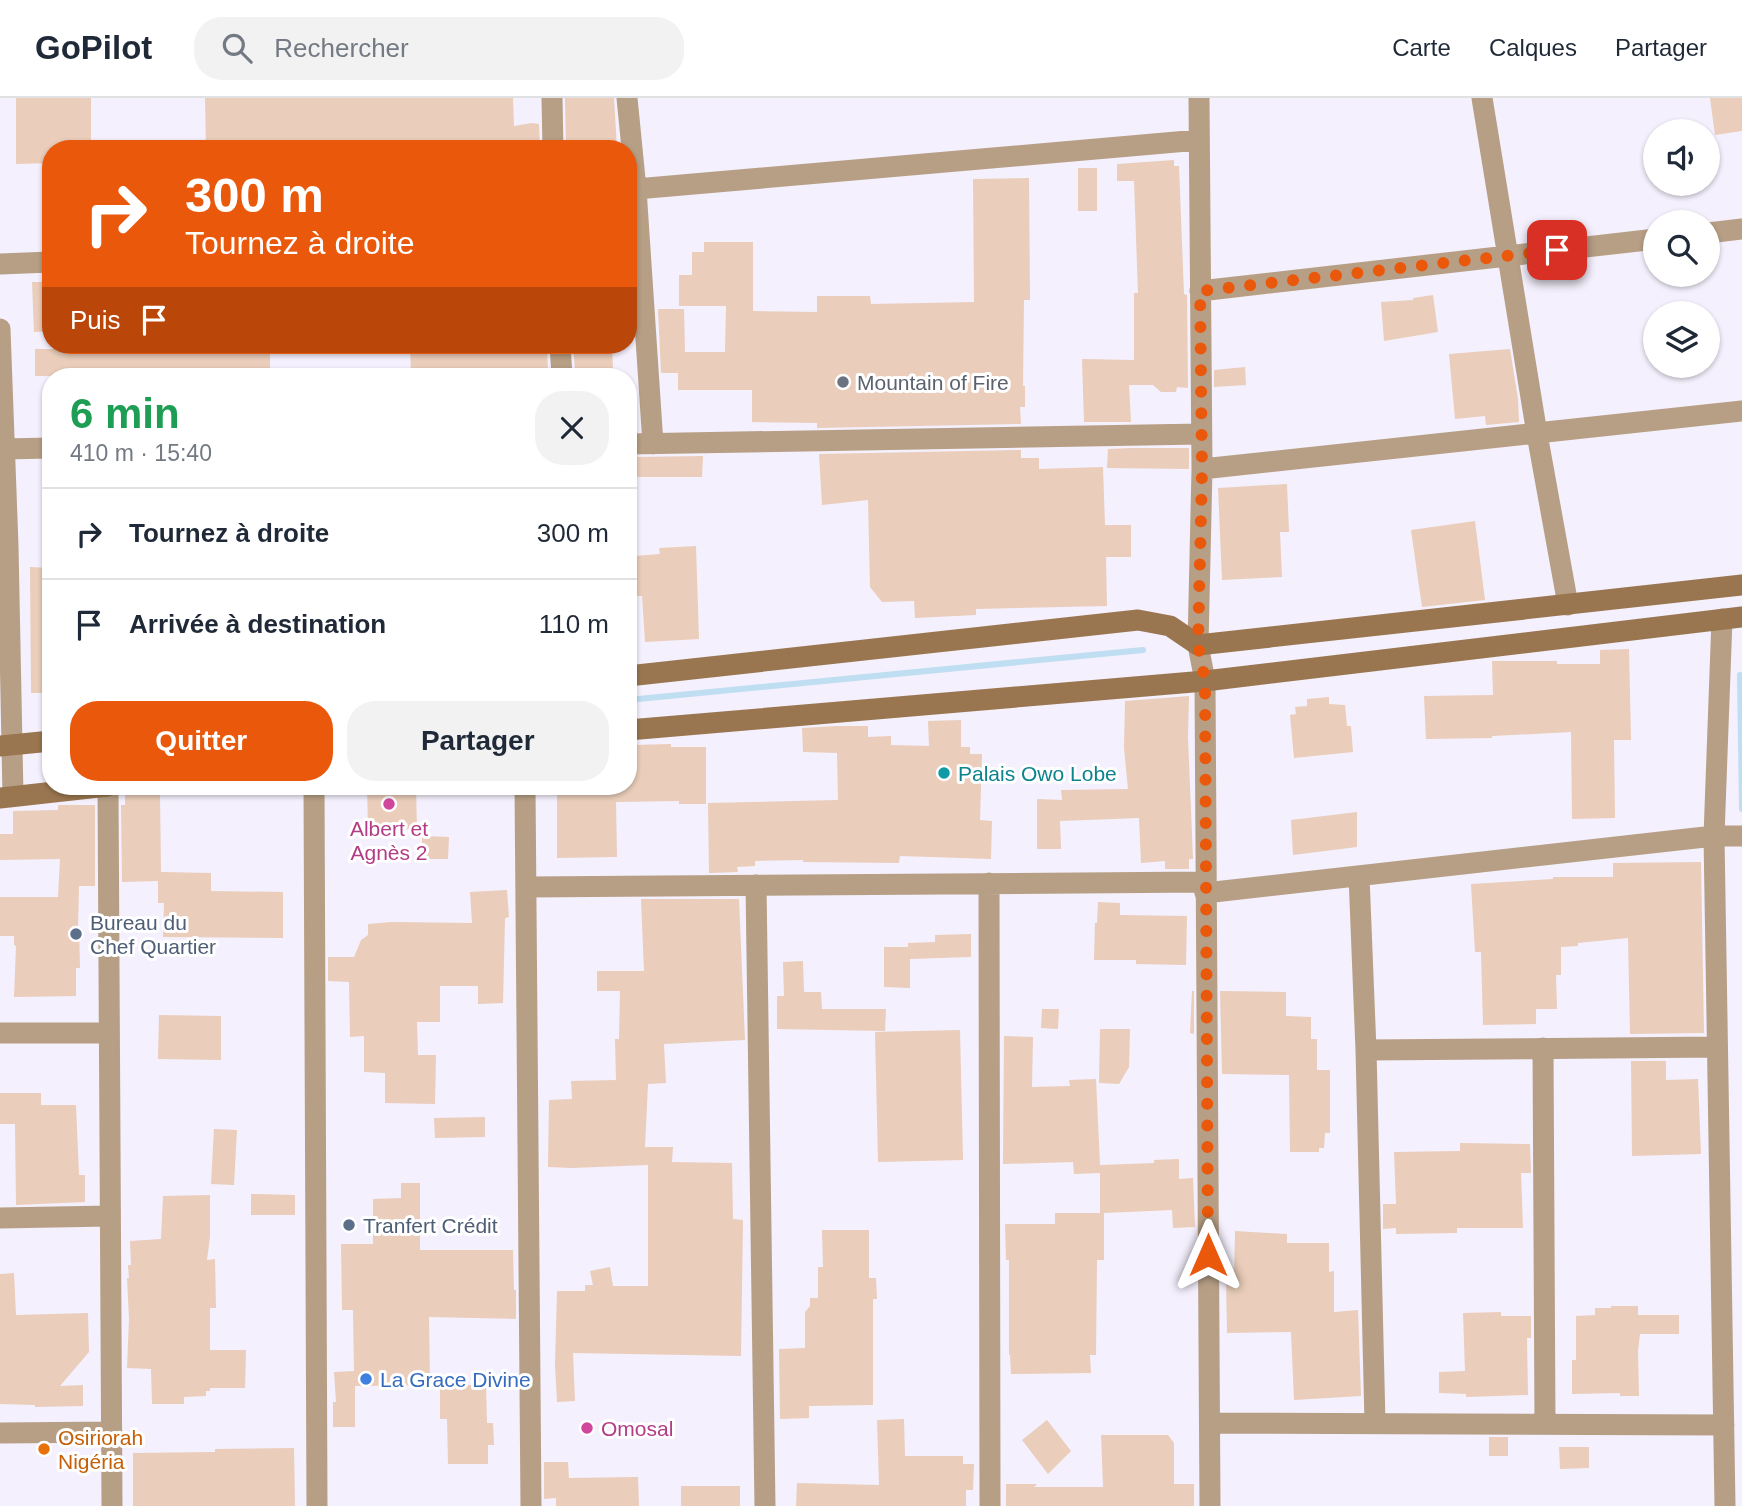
<!DOCTYPE html>
<html lang="fr">
<meta charset="utf-8">
<style>
:root{--surface:#fff;--page:#f2f2f3;--text:#1f2937;--muted:#747a83;--line:#e0e1e3;--accent:#ea580c}
body{margin:0;font-family:Arial,sans-serif;background:var(--page);color:var(--text);height:100vh;display:flex;flex-direction:column;font-size:26px;white-space:nowrap}
*{box-sizing:border-box;margin:0}
p{font-size:23px;color:var(--muted)}
.icon{flex:none;width:38px;height:38px;fill:none;stroke:currentColor;stroke-width:2;stroke-linecap:round;stroke-linejoin:round}
.map{position:relative;flex:1;overflow:hidden}
.details{position:absolute;left:42px;top:270px;width:595px;height:427px;display:flex;flex-direction:column;background:var(--surface);border-radius:28px;box-shadow:0 2px 5px #0004}
.details>*{flex:none}
.guide{position:absolute;left:42px;top:42px;width:595px;height:214px;border-radius:28px;box-shadow:0 2px 5px #0004;background:#ea580c;color:#fff;overflow:hidden}
.buttons{position:absolute;left:1643px;top:21px;display:grid;gap:14px}
.buttons a{display:grid;place-items:center;width:77px;height:77px;border-radius:50%;background:var(--surface);box-shadow:0 2px 5px #0004;font-size:35px}
.pin{position:absolute;display:grid;place-items:center;width:60px;height:60px;color:#fff;margin:-30px;border-radius:14px;box-shadow:0 4px 10px #0006}
.me{position:absolute;width:77px;margin:-38px;rotate:0deg;stroke-linejoin:round;filter:drop-shadow(0 0 5px #0008)}
.turn{display:flex;align-items:center;gap:24px;height:147px;padding:0 28px;font-size:32px}
.turn .icon{width:91px;height:91px;stroke-width:2.5}
.turn b{display:block;font-size:49px;line-height:60px}
.then{display:flex;align-items:center;height:66px;padding:0 28px;background:#0003;gap:14px;font-size:26px}
.round{display:grid;place-items:center;flex:none;width:74px;height:74px;border-radius:28px;background:var(--page)}
.headline{display:flex;align-items:center;justify-content:space-between;height:119px;padding:0 28px}
h1{font-size:42px;font-weight:700;line-height:52px;color:#1e9e55}
.primary-button{display:flex;gap:14px;margin-top:auto;padding:14px 28px}
.primary-button a{flex:1;height:80px;border-radius:28px;background:var(--accent);color:#fff;font-size:28px;font-weight:700;line-height:80px;text-align:center}
.primary-button a+a{background:var(--page);color:var(--text)}
ul{padding:0;list-style:none}
li{display:flex;align-items:center;gap:21px;height:91px;padding:0 28px;border-top:2px solid var(--line)}
li div{flex:1}
li b{display:block;font-size:26px}
li em{font-style:normal}
header{display:flex;align-items:center;gap:42px;box-sizing:border-box;height:98px;padding:0 35px;background:var(--surface);border-bottom:2px solid var(--line)}
header strong{font-size:33px}
nav{display:flex;gap:38px;margin-inline-start:auto;font-size:24px}
.search{width:490px;height:63px;background:var(--page);display:flex;align-items:center;gap:18px;box-sizing:border-box;padding:0 24px;border-radius:28px;color:var(--muted);font-size:26px}
.map>svg:first-child{display:block}
</style>
<header>
<strong>GoPilot</strong>
<div class="search"><svg class="icon" aria-label="search" viewBox="0 0 24 24"><circle cx="10" cy="10" r="6"/><path d="M15 15l6 6"/></svg>Rechercher</div>
<nav><a>Carte</a><a>Calques</a><a>Partager</a></nav>
</header>
<div class="map">
<svg width="1742" height="1408" viewBox="0 0 1742 1408">
<rect width="100%" height="100%" fill="#f4f0fd"/>
<g fill="none" stroke-linecap="round" stroke-linejoin="round">
<!-- stream -->
<path stroke="#bfdef1" stroke-width="6" d="M 1740,577 L 1742,711
M 628,602 L 1143,552"/>
</g>
<!-- building -->
<path fill="#eacdba" d="M 16,0 L 91,0 L 91,51 L 51,51 L 51,65 L 16,66 Z
M 205,0 L 513,0 L 514,28 L 532,25 L 539,26 L 540,51 L 206,51 Z
M 565,0 L 614,0 L 617,51 L 566,51 Z
M 1710,0 L 1742,0 L 1742,33 L 1715,37 Z
M 1174,62 L 1174,68 L 1179,68 L 1184,196 L 1187,197 L 1188,290 L 1177,289 L 1176,294 L 1161,294 L 1153,287 L 1129,287 L 1131,324 L 1084,324 L 1082,261 L 1134,262 L 1134,195 L 1138,195 L 1134,83 L 1117,83 L 1117,66 Z
M 1078,70 L 1097,70 L 1097,113 L 1078,113 Z
M 1029,80 L 1030,202 L 1024,202 L 1023,288 L 1025,288 L 1025,309 L 1020,309 L 1021,326 L 817,330 L 817,325 L 752,324 L 752,292 L 678,292 L 678,275 L 661,275 L 658,211 L 684,211 L 685,254 L 725,254 L 726,208 L 679,208 L 679,177 L 692,177 L 692,154 L 704,154 L 704,144 L 753,144 L 753,213 L 817,214 L 817,198 L 870,198 L 871,206 L 974,204 L 973,81 Z
M 32,184 L 51,184 L 51,233 L 34,234 Z
M 1433,197 L 1438,234 L 1384,243 L 1381,204 L 1413,202 L 1413,200 Z
M 87,247 L 270,247 L 270,278 L 160,278 L 160,274 L 84,277 L 84,278 L 35,278 L 35,251 L 87,251 Z
M 410,247 L 547,247 L 548,272 L 543,272 L 543,278 L 411,278 Z
M 573,247 L 612,247 L 613,271 L 575,272 Z
M 1510,251 L 1518,301 L 1519,324 L 1486,327 L 1485,318 L 1455,321 L 1449,256 Z
M 1245,269 L 1246,287 L 1214,289 L 1214,272 Z
M 1132,350 L 1189,350 L 1189,371 L 1107,370 L 1108,351 Z
M 1021,352 L 1021,360 L 1039,360 L 1039,371 L 1103,369 L 1105,427 L 1131,427 L 1131,459 L 1106,459 L 1107,508 L 976,511 L 976,517 L 915,520 L 914,503 L 882,504 L 870,489 L 868,402 L 822,407 L 819,356 Z
M 703,358 L 702,379 L 636,379 L 636,359 Z
M 1287,386 L 1289,434 L 1280,434 L 1282,479 L 1222,482 L 1218,390 Z
M 1475,423 L 1485,502 L 1422,509 L 1411,432 Z
M 696,448 L 699,541 L 645,544 L 642,498 L 636,498 L 634,458 L 660,456 L 659,450 Z
M 30,469 L 51,470 L 51,595 L 31,595 Z
M 1629,551 L 1631,642 L 1614,642 L 1615,720 L 1572,721 L 1571,634 L 1492,638 L 1492,640 L 1426,641 L 1424,598 L 1493,597 L 1492,563 L 1557,563 L 1557,566 L 1600,566 L 1600,552 Z
M 1189,598 L 1188,639 L 1193,761 L 1189,761 L 1189,771 L 1165,771 L 1165,763 L 1141,765 L 1139,720 L 1060,723 L 1061,751 L 1037,751 L 1037,701 L 1062,702 L 1061,692 L 1128,691 L 1124,650 L 1125,603 Z
M 1329,599 L 1329,606 L 1345,607 L 1347,628 L 1351,628 L 1353,654 L 1294,660 L 1290,617 L 1296,616 L 1295,609 L 1307,608 L 1307,601 Z
M 961,622 L 961,649 L 970,649 L 970,656 L 982,656 L 980,722 L 992,723 L 991,761 L 900,758 L 899,765 L 803,764 L 803,762 L 755,763 L 755,768 L 737,769 L 738,774 L 709,775 L 708,705 L 838,702 L 837,655 L 803,654 L 802,630 L 836,628 L 868,628 L 868,639 L 891,638 L 891,647 L 929,648 L 928,623 Z
M 671,646 L 671,649 L 706,649 L 706,706 L 679,706 L 679,703 L 616,704 L 617,759 L 557,760 L 557,688 L 628,688 L 628,677 L 633,677 L 632,647 Z
M 367,688 L 416,688 L 417,731 L 368,731 Z
M 125,695 L 160,696 L 161,774 L 211,775 L 211,793 L 283,794 L 283,840 L 163,839 L 164,805 L 158,805 L 158,783 L 122,784 L 121,707 L 125,707 Z
M 58,707 L 95,707 L 95,788 L 79,788 L 78,830 L 79,830 L 80,870 L 76,870 L 76,898 L 14,899 L 16,848 L 14,847 L 14,838 L 0,838 L 0,799 L 58,799 L 60,761 L 0,762 L 0,736 L 13,736 L 13,713 L 58,712 Z
M 1357,714 L 1357,749 L 1293,757 L 1291,722 Z
M 422,738 L 449,739 L 448,761 L 422,761 Z
M 1701,764 L 1704,935 L 1630,936 L 1628,840 L 1578,845 L 1578,848 L 1561,849 L 1561,877 L 1556,877 L 1557,911 L 1536,911 L 1536,926 L 1483,927 L 1481,854 L 1475,854 L 1471,786 L 1553,781 L 1553,779 L 1613,779 L 1613,765 Z
M 507,792 L 509,819 L 505,820 L 503,905 L 478,906 L 478,888 L 440,888 L 440,924 L 417,924 L 418,957 L 436,957 L 435,1006 L 385,1005 L 385,975 L 364,974 L 364,938 L 350,939 L 349,884 L 328,883 L 328,859 L 354,859 L 361,842 L 368,837 L 368,826 L 392,824 L 472,825 L 470,794 Z
M 641,801 L 739,801 L 745,942 L 664,946 L 666,985 L 648,986 L 645,1049 L 673,1049 L 672,1064 L 732,1065 L 733,1121 L 743,1122 L 741,1258 L 573,1255 L 575,1303 L 557,1304 L 555,1267 L 557,1193 L 585,1193 L 585,1187 L 593,1187 L 590,1173 L 610,1169 L 613,1188 L 648,1188 L 648,1067 L 572,1070 L 548,1069 L 549,1002 L 572,1001 L 571,983 L 616,982 L 615,941 L 619,941 L 620,893 L 597,893 L 597,873 L 644,873 Z
M 1098,804 L 1120,805 L 1120,817 L 1187,818 L 1186,867 L 1136,866 L 1136,862 L 1094,862 L 1095,825 L 1097,825 Z
M 971,836 L 971,859 L 910,861 L 910,890 L 884,889 L 884,849 L 908,849 L 908,845 L 935,844 L 935,837 Z
M 803,863 L 804,894 L 821,894 L 822,911 L 886,911 L 885,933 L 777,931 L 777,898 L 784,898 L 783,864 Z
M 1192,893 L 1194,893 L 1194,936 L 1190,935 Z
M 1220,893 L 1286,894 L 1286,918 L 1311,919 L 1311,941 L 1317,941 L 1317,972 L 1330,972 L 1330,1035 L 1325,1035 L 1324,1050 L 1319,1050 L 1319,1054 L 1290,1054 L 1289,977 L 1222,976 Z
M 1042,911 L 1059,911 L 1058,931 L 1041,930 Z
M 159,917 L 221,918 L 221,962 L 158,961 Z
M 1100,931 L 1130,931 L 1129,969 L 1119,986 L 1099,985 Z
M 960,932 L 963,1062 L 878,1064 L 875,934 Z
M 1004,938 L 1033,939 L 1032,989 L 1070,988 L 1069,982 L 1096,981 L 1100,1067 L 1154,1065 L 1154,1062 L 1179,1061 L 1179,1081 L 1193,1080 L 1195,1129 L 1173,1130 L 1172,1112 L 1104,1115 L 1104,1162 L 1097,1162 L 1096,1257 L 1090,1257 L 1091,1275 L 1011,1276 L 1010,1257 L 1009,1257 L 1009,1162 L 1006,1162 L 1005,1126 L 1055,1126 L 1055,1115 L 1100,1115 L 1100,1075 L 1074,1076 L 1073,1064 L 1003,1066 Z
M 1631,963 L 1666,963 L 1666,982 L 1698,981 L 1701,1056 L 1632,1058 Z
M 0,995 L 41,995 L 41,1007 L 76,1007 L 79,1077 L 85,1077 L 85,1104 L 16,1107 L 15,1029 L 15,1026 L 0,1026 Z
M 485,1019 L 485,1039 L 435,1040 L 434,1020 Z
M 214,1031 L 237,1032 L 234,1087 L 211,1086 Z
M 1460,1045 L 1530,1046 L 1531,1075 L 1521,1075 L 1523,1130 L 1457,1130 L 1457,1135 L 1396,1136 L 1396,1130 L 1383,1131 L 1383,1106 L 1396,1106 L 1394,1054 L 1460,1053 Z
M 401,1085 L 420,1085 L 420,1152 L 513,1152 L 514,1192 L 516,1192 L 516,1221 L 429,1219 L 430,1287 L 355,1288 L 355,1329 L 333,1329 L 333,1304 L 336,1304 L 334,1274 L 354,1273 L 353,1212 L 342,1212 L 341,1146 L 373,1146 L 373,1101 L 401,1100 Z
M 251,1096 L 295,1097 L 295,1117 L 251,1117 Z
M 210,1097 L 210,1139 L 207,1162 L 215,1161 L 216,1210 L 210,1210 L 210,1252 L 246,1252 L 245,1290 L 210,1290 L 210,1293 L 206,1293 L 206,1298 L 184,1299 L 184,1306 L 152,1306 L 151,1271 L 127,1270 L 129,1221 L 127,1180 L 129,1180 L 128,1167 L 131,1167 L 130,1143 L 161,1141 L 163,1098 Z
M 822,1132 L 869,1132 L 869,1180 L 876,1180 L 877,1201 L 873,1201 L 873,1307 L 809,1308 L 809,1320 L 780,1321 L 779,1251 L 805,1250 L 805,1214 L 810,1208 L 810,1200 L 818,1200 L 818,1169 L 823,1169 Z
M 1235,1133 L 1287,1136 L 1287,1145 L 1329,1145 L 1329,1174 L 1334,1173 L 1334,1214 L 1358,1212 L 1361,1298 L 1294,1302 L 1291,1234 L 1227,1235 L 1226,1181 L 1234,1181 Z
M 14,1175 L 16,1217 L 88,1215 L 89,1254 L 60,1288 L 83,1287 L 83,1308 L 35,1309 L 35,1307 L 0,1306 L 0,1176 Z
M 1611,1208 L 1638,1208 L 1638,1217 L 1679,1217 L 1679,1236 L 1640,1236 L 1638,1253 L 1639,1298 L 1620,1298 L 1620,1295 L 1572,1296 L 1572,1262 L 1576,1262 L 1576,1218 L 1595,1217 L 1595,1210 L 1611,1210 Z
M 1501,1214 L 1501,1218 L 1531,1218 L 1531,1240 L 1527,1240 L 1528,1297 L 1466,1299 L 1466,1296 L 1439,1295 L 1439,1274 L 1465,1273 L 1463,1215 Z
M 440,1287 L 486,1287 L 487,1325 L 493,1325 L 494,1347 L 488,1347 L 488,1366 L 448,1366 L 447,1321 L 440,1321 Z
M 904,1321 L 905,1358 L 963,1358 L 963,1366 L 974,1366 L 973,1392 L 966,1392 L 966,1408 L 796,1408 L 797,1385 L 879,1387 L 877,1322 Z
M 1047,1322 L 1071,1353 L 1048,1376 L 1022,1342 Z
M 1101,1337 L 1168,1337 L 1174,1345 L 1174,1386 L 1194,1386 L 1194,1408 L 1006,1408 L 1006,1386 L 1037,1386 L 1034,1389 L 1103,1389 Z
M 1489,1339 L 1508,1339 L 1508,1358 L 1489,1358 Z
M 1559,1349 L 1589,1349 L 1589,1370 L 1560,1371 Z
M 294,1350 L 295,1408 L 133,1408 L 133,1355 L 215,1354 L 215,1351 Z
M 544,1364 L 568,1364 L 569,1380 L 638,1379 L 639,1408 L 556,1408 L 556,1400 L 544,1401 Z
M 681,1388 L 740,1388 L 740,1408 L 681,1408 Z"/>
<g fill="none" stroke-linecap="round" stroke-linejoin="round">
<!-- street -->
<path stroke="#b79f85" stroke-width="21" d="M 552,0 L 553,51
M 627,0 L 636,91 L 653,346
M 1199,0 L 1202,371 L 1198,547 L 1205,583 L 1210,1408
M 1482,0 L 1537,336 L 1568,507
M 636,91 L 1199,42
M 1708,135 L 1742,131
M 0,166 L 51,164
M 1200,193 L 1656,141
M 0,231 L 8,448 L 13,698
M 560,247 L 562,278
M 628,346 L 1201,336
M 3,351 L 51,350
M 1202,371 L 1742,313
M 1722,521 L 1714,738 L 1725,1408
M 108,688 L 112,1408
M 314,688 L 317,1408
M 525,688 L 531,1408
M 1359,778 L 1366,952 L 1375,1325
M 989,785 L 990,1408
M 756,787 L 765,1408
M 526,789 L 1205,784
M 1205,795 L 1714,738 L 1742,738
M 0,935 L 109,935
M 1543,950 L 1545,1326
M 1366,952 L 1717,949
M 0,1120 L 110,1118
M 1210,1325 L 1724,1327
M 0,1335 L 112,1334"/>
<!-- secondary -->
<path stroke="#99764f" stroke-width="21" d="M 628,578 L 1138,522 L 1170,528 L 1198,547 L 1742,487
M 628,632 L 1205,583 L 1742,519
M 0,648 L 51,643
M 0,700 L 108,688"/>
</g>
<g fill="none" stroke-linecap="round" stroke-linejoin="round">
<!-- route -->
<path stroke="#ea580c" stroke-width="12" stroke-dasharray="0 21.6" d="M 1208,1157 L 1205,583 L 1198,547 L 1202,372 L 1200,193 L 1557,152"/>
</g>
<!-- markers -->
<circle fill="#6b7280" stroke="#fff" stroke-width="2.5" cx="843" cy="284" r="7"/>
<circle fill="#0f9aa8" stroke="#fff" stroke-width="2.5" cx="944" cy="675" r="7"/>
<g fill="#d1479c" stroke="#fff" stroke-width="2.5">
<circle cx="389" cy="706" r="7"/>
<circle cx="587" cy="1330" r="7"/>
</g>
<g fill="#5c6f8a" stroke="#fff" stroke-width="2.5">
<circle cx="76" cy="836" r="7"/>
<circle cx="349" cy="1127" r="7"/>
</g>
<circle fill="#3f7fe0" stroke="#fff" stroke-width="2.5" cx="366" cy="1281" r="7"/>
<circle fill="#e8710a" stroke="#fff" stroke-width="2.5" cx="44" cy="1351" r="7"/>
<g text-anchor="middle" dominant-baseline="central" stroke-width="6" stroke-linejoin="round" paint-order="stroke">
<!-- worship labels -->
<g font-size="21" fill="#5b616d" stroke="#fff" text-anchor="start">
<text x="857" y="284">Mountain of Fire</text>
</g>
<!-- culture labels -->
<g font-size="21" fill="#0d838f" stroke="#fff" text-anchor="start">
<text x="958" y="675">Palais Owo Lobe</text>
</g>
<!-- hotel labels -->
<g font-size="21" fill="#b23c85" stroke="#fff">
<text x="389" y="730">Albert et<tspan x="389" dy="24">Agnès 2</tspan></text>
<text x="601" y="1330" text-anchor="start">Omosal</text>
</g>
<!-- service labels -->
<g font-size="21" fill="#4e5e75" stroke="#fff" text-anchor="start">
<text x="90" y="824">Bureau du<tspan x="90" dy="24">Chef Quartier</tspan></text>
<text x="363" y="1127">Tranfert Crédit</text>
</g>
<!-- shop labels -->
<g font-size="21" fill="#366cbe" stroke="#fff" text-anchor="start">
<text x="380" y="1281">La Grace Divine</text>
</g>
<!-- food labels -->
<g font-size="21" fill="#c56008" stroke="#fff" text-anchor="start">
<text x="58" y="1339">Osiriorah<tspan x="58" dy="24">Nigéria</tspan></text>
</g>
</g>
</svg>
<div class="buttons">
<a><svg class="icon" aria-label="sound" viewBox="0 0 24 24"><path d="M4 9h4l5-4v14l-5-4H4zM17 9q2 3 0 6"/></svg></a>
<a><svg class="icon" aria-label="search" viewBox="0 0 24 24"><circle cx="10" cy="10" r="6"/><path d="M15 15l6 6"/></svg></a>
<a><svg class="icon" aria-label="layers" viewBox="0 0 24 24"><path d="M12 4l9 5-9 5-9-5zM3 14l9 5 9-5"/></svg></a>
</div>
<div class="pin" style="left:1557px;top:152px;background:#d93025"><svg class="icon" aria-label="arrive" viewBox="0 0 24 24"><path d="M6 21V4h12l-3 4 3 4H6"/></svg></div>
<svg class="me" style="left:1208px;top:1157px" viewBox="-20 -20 40 40"><path d="M0-17L14 15 0 8-14 15z" fill="#ea580c" stroke="#fff" stroke-width="4"/></svg>
<div class="guide">
<div class="turn"><svg class="icon" aria-label="right" viewBox="0 0 24 24"><path d="M7 20v-9h11M14 6l5 5-5 5"/></svg><div><b>300 m</b>Tournez à droite</div></div>
<div class="then">Puis<svg class="icon" aria-label="arrive" viewBox="0 0 24 24"><path d="M6 21V4h12l-3 4 3 4H6"/></svg></div>
</div>
<section class="details">
<div class="headline"><div><h1>6 min</h1><p>410 m · 15:40</p></div><a class="round"><svg class="icon" aria-label="close" viewBox="0 0 24 24"><path d="M6 6l12 12M18 6L6 18"/></svg></a></div>
<ul>
<li><svg class="icon" aria-label="right" viewBox="0 0 24 24"><path d="M7 20v-9h11M14 6l5 5-5 5"/></svg><div><b>Tournez à droite</b></div><em>300 m</em></li>
<li><svg class="icon" aria-label="arrive" viewBox="0 0 24 24"><path d="M6 21V4h12l-3 4 3 4H6"/></svg><div><b>Arrivée à destination</b></div><em>110 m</em></li>
</ul>
<div class="primary-button"><a>Quitter</a><a>Partager</a></div>
</section>
</div>
